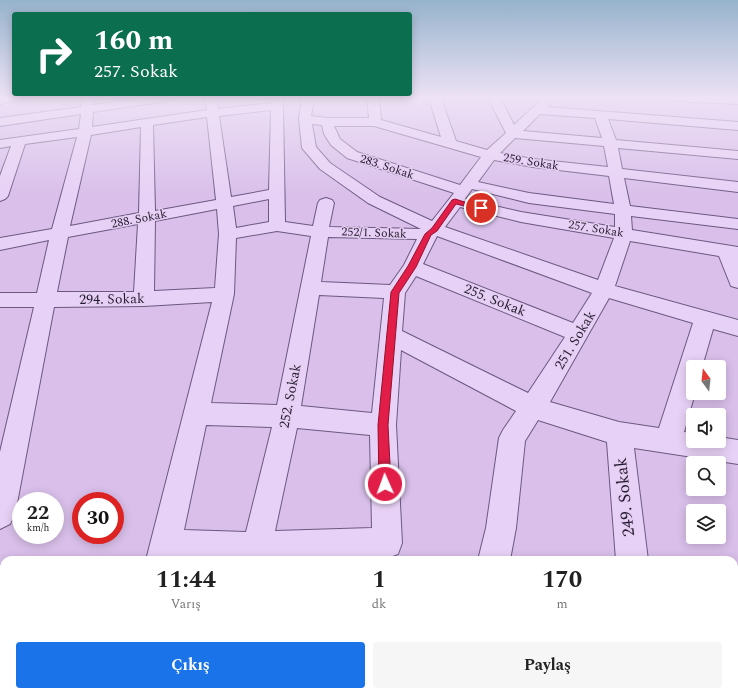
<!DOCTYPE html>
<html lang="tr">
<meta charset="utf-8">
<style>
:root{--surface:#fff;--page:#f6f6f6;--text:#222;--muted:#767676;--accent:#1a73e8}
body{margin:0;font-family:Spectral,serif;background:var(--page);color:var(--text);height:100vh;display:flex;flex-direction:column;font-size:15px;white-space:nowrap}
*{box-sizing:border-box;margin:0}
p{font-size:13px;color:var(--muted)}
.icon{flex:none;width:22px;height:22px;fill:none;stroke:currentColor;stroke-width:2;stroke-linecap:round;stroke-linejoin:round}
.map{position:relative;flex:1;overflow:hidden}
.details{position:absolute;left:0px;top:556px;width:738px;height:140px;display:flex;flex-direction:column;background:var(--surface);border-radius:12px 12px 0 0;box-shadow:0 2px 10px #0003}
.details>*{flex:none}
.hud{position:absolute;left:12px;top:12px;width:400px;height:84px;border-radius:4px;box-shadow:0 2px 10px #0003;background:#0b6e4f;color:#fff;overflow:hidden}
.needle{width:26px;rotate:345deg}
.fabs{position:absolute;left:686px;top:360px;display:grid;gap:8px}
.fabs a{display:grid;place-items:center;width:40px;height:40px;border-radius:4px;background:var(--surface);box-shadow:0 2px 10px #0003;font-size:20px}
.speed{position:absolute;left:12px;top:492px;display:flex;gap:8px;font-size:20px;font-weight:700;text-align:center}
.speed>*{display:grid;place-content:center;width:52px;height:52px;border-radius:50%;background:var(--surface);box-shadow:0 2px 10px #0003;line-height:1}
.speed small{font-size:10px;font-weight:400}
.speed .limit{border:6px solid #d22;background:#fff;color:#111}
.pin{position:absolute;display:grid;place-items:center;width:34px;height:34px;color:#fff;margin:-17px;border:2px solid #fff;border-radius:50%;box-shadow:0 1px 4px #0007}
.me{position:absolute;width:44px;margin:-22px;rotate:358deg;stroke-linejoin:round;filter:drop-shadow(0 0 3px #0008)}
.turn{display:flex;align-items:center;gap:14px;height:84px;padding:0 16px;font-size:18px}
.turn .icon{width:52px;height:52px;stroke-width:2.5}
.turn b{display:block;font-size:28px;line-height:34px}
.eta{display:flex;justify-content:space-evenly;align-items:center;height:68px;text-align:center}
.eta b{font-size:24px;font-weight:700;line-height:28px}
.action{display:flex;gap:8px;margin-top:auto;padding:8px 16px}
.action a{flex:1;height:46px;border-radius:4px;background:var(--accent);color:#fff;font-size:16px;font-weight:700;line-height:46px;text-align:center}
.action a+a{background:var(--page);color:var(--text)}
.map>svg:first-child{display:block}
</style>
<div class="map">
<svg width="738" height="696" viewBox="0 0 738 696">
<rect width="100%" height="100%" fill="#d9bfea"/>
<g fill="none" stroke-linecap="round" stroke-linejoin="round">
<!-- minor casing -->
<g stroke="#6b5981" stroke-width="2">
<path id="minor" d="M 0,98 L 25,98 L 23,100 L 0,104 Z
M 82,98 L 94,98 L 93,105 L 142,98 L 173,98 L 167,101 L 93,112 L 92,127 L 207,110 L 205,98 L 217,98 L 218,109 L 272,103 L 273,98 L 285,98 L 283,106 L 285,222 L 313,226 L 318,203 L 320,200 L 326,198 L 332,200 L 334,203 L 329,227 L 421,229 L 368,203 L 320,169 L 302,148 L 299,119 L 302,98 L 314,98 L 311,116 L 327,118 L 369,118 L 367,98 L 379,98 L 381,120 L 441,137 L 429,98 L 441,98 L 456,141 L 487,150 L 506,133 L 488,98 L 500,98 L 514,125 L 543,98 L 556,98 L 547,107 L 738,122 L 738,130 L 608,119 L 616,140 L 738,151 L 738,159 L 618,148 L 622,169 L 738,182 L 738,192 L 624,178 L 630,206 L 738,219 L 738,229 L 631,216 L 632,230 L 738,247 L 738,288 L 731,286 L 719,256 L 630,241 L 615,286 L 738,320 L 738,336 L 713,329 L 702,367 L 693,367 L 693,393 L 695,393 L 684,432 L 693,433 L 693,441 L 719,441 L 719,437 L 738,440 L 738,464 L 634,448 L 648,560 L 616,560 L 607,442 L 538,420 L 525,441 L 516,528 L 510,560 L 478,560 L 486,528 L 499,438 L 503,430 L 516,411 L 401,350 L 396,425 L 402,543 L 398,554 L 387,558 L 327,560 L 146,560 L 212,302 L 144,306 L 54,307 L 15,514 L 10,524 L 0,529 L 0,452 L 34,307 L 0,307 L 0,293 L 37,293 L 49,240 L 0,250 L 0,238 L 52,229 L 77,137 L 25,144 L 8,196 L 5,199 L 0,201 L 0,176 L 11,146 L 0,148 L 0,140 L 79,129 L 81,114 L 0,126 L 0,118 L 81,107 ZM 271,110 L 269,190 L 231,197 L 219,116 ZM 540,114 L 595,118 L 602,138 L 523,131 ZM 207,117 L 216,200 L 155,211 L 153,125 ZM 312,124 L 322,125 L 324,134 L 331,145 L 347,158 L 454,193 L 432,221 L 380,197 L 330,163 L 316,147 ZM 334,126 L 374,126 L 481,157 L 460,185 L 357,152 L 340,139 ZM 141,127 L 139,213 L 70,226 L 91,135 ZM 515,138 L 604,146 L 608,167 L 533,159 L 500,153 ZM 494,160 L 533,167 L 609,176 L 614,204 L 529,193 L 478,182 ZM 472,189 L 529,203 L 615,214 L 615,227 L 521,212 L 465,199 ZM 269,199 L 269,222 L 236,228 L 233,206 ZM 460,207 L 521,222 L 614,238 L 598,280 L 445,227 ZM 217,209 L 219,234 L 215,288 L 154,291 L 155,221 ZM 138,224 L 134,292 L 57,292 L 68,237 ZM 277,231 L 311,236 L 277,405 L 211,403 L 234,294 L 236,238 ZM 437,236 L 592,293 L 573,323 L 423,264 ZM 328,237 L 417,239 L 404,265 L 390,285 L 321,282 ZM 416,276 L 565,337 L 528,393 L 402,331 L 405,293 ZM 319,295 L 384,298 L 372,413 L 301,406 ZM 609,298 L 693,323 L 659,428 L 619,422 L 550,402 ZM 206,425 L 272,427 L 246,532 L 184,530 ZM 297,428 L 370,435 L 372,528 L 275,531 Z
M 668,98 L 738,98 L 738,104 L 674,101 Z
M 114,692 L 150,692 L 149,696 L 113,696 Z
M 211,692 L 247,692 L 246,696 L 210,696 Z
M 456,692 L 492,692 L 491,696 L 455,696 Z
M 627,692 L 663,692 L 664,696 L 628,696 Z"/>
</g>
<!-- minor -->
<use href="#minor" fill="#e8d1f6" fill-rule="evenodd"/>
</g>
<!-- sky -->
<linearGradient id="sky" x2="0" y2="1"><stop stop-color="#96b3cc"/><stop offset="0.5" stop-color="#eee2f6"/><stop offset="1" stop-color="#eee2f6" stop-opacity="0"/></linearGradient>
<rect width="738" height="196" fill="url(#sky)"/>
<!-- route -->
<path fill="#e11d48" stroke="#92132f" d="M 455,199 L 484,208 L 481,210 L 456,204 L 437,231 L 431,235 L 416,267 L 399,293 L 388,425 L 391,484 L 389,488 L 385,490 L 381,488 L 379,484 L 378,425 L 391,292 L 408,266 L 425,234 L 432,228 L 452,200 Z"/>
<g text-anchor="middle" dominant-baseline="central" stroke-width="3" stroke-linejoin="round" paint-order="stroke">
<!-- far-street labels -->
<g font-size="12" fill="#251c32" stroke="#e5cef2">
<text transform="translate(531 162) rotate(9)">259. Sokak</text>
<text transform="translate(387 167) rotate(18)">283. Sokak</text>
<text transform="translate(139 219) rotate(-11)">288. Sokak</text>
<text transform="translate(596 229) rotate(9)">257. Sokak</text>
<text transform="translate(374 233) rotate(2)">252/1. Sokak</text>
</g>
<!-- street labels -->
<g font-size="14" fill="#251c32" stroke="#e5cef2">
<text transform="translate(112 299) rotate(-1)">294. Sokak</text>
<text transform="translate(495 300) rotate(22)">255. Sokak</text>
<text transform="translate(575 340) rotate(-59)">251. Sokak</text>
<text transform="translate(290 396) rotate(-79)">252. Sokak</text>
</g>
<!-- near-street labels -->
<g font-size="17" fill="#251c32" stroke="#e5cef2">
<text transform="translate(625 497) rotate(-96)">249. Sokak</text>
</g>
</g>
</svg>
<div class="fabs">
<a><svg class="needle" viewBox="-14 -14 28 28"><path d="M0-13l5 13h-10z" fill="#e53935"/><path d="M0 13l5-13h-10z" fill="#767676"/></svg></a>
<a><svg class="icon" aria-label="sound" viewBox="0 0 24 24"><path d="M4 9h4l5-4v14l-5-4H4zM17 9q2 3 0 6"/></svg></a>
<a><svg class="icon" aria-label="search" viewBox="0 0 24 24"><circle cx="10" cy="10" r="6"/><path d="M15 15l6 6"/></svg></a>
<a><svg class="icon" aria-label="layers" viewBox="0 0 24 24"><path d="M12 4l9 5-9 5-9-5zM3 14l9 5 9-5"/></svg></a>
</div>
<div class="speed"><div>22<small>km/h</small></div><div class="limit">30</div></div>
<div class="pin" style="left:481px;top:208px;background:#d93025"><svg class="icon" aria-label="arrive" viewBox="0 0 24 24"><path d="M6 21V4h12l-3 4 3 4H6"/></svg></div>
<svg class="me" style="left:385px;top:484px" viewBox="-20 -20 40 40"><circle r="17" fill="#e11d48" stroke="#fff" stroke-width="3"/><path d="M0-11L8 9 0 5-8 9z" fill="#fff"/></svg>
<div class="hud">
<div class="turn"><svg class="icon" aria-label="right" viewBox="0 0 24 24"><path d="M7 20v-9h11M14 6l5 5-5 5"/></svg><div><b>160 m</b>257. Sokak</div></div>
</div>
<section class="details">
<div class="eta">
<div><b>11:44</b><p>Varış</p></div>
<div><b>1</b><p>dk</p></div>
<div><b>170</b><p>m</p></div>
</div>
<div class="action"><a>Çıkış</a><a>Paylaş</a></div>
</section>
</div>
